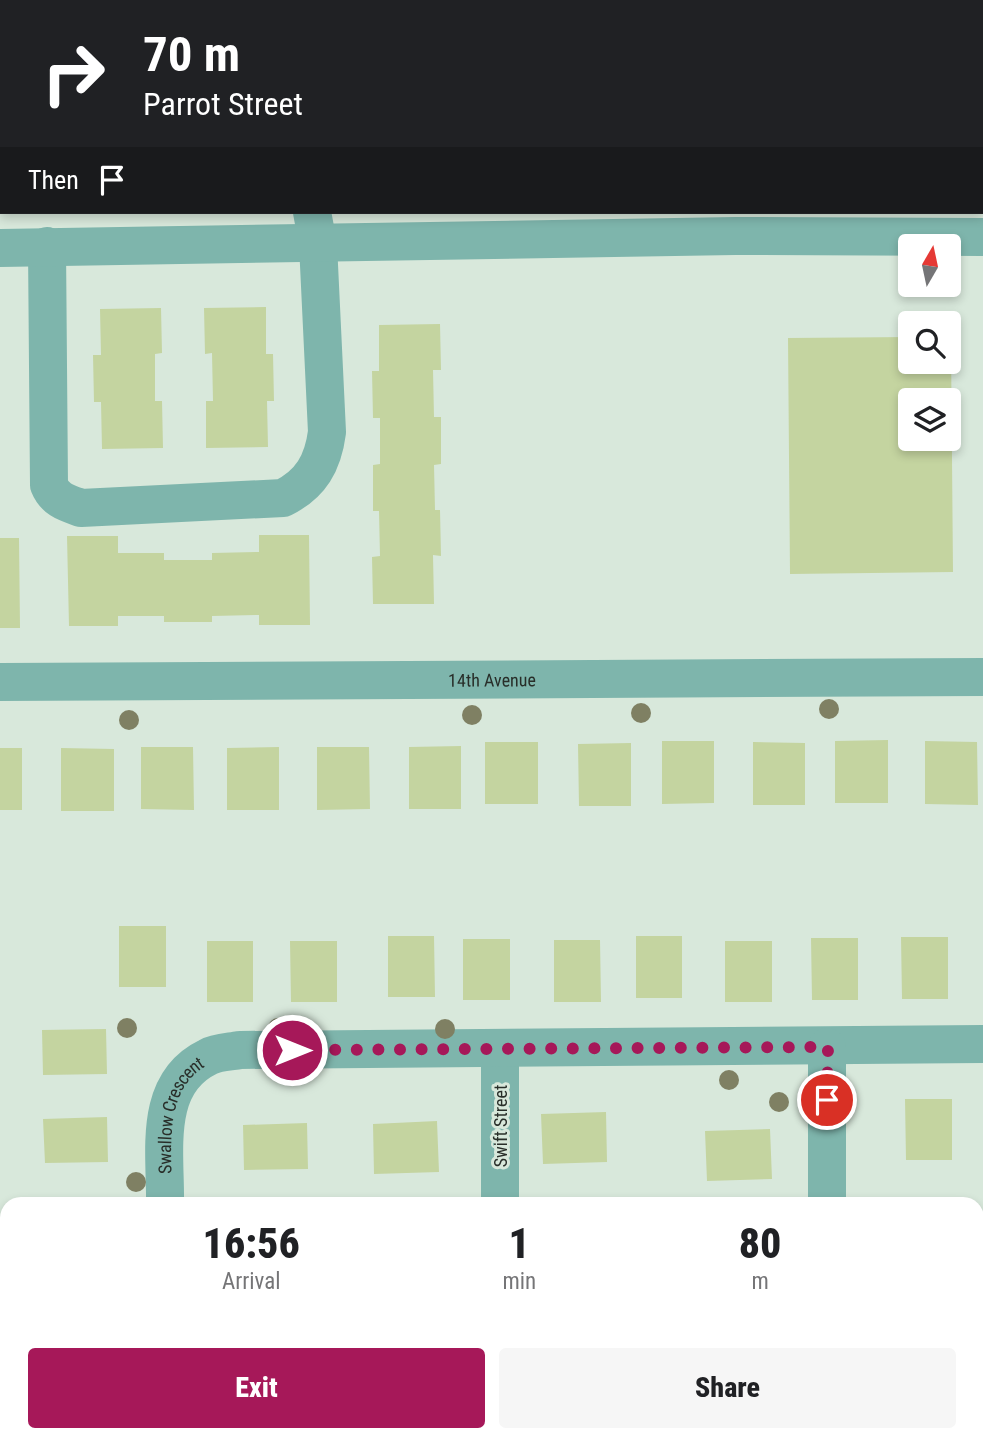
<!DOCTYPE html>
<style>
:root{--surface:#fff;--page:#f6f6f6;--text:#202124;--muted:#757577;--accent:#a61859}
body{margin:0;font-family:"Roboto Condensed",sans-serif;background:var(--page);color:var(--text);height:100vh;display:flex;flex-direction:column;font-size:26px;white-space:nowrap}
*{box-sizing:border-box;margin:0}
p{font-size:23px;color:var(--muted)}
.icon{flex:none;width:38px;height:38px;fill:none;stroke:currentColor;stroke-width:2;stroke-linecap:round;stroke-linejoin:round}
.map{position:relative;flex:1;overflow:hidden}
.drawer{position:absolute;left:0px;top:1197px;width:984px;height:245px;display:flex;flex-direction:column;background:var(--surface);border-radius:21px 21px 0 0;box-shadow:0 4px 10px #0003}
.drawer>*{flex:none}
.guide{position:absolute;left:0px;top:0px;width:984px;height:214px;box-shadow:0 4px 10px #0003;background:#202124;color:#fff;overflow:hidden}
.needle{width:46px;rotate:9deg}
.buttons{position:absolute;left:898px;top:234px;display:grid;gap:14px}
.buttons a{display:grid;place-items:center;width:63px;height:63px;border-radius:7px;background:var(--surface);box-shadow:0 4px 10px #0003;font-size:35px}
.pin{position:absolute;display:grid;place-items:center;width:60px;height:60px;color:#fff;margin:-30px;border:4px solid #fff;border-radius:50%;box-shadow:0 2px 7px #0007}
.me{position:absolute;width:77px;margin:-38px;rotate:90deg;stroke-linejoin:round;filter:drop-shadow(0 0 5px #0008)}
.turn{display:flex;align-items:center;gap:24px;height:147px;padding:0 28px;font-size:32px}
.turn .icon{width:91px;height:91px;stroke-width:2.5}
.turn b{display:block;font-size:49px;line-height:60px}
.then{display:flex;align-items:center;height:66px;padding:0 28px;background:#0003;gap:14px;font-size:26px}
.eta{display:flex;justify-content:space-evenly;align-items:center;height:119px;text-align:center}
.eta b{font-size:42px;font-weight:800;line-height:49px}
.button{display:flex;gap:14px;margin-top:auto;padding:14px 28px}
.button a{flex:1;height:80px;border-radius:7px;background:var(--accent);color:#fff;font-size:28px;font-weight:800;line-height:80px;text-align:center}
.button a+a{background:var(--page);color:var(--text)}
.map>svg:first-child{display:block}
</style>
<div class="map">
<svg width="983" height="1442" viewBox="0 0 983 1442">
<rect width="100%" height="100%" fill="#d8e8db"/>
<!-- green -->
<path fill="#e4d29d" d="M 0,1426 L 7,1426 L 7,1435 L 124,1435 L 154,1442 L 0,1442 Z"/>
<!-- building -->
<path fill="#c4d4a0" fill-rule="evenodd" d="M 266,307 L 266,354 L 273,354 L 274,401 L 267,401 L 268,447 L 206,448 L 206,401 L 213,401 L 212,353 L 205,354 L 204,308 Z
M 161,308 L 162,353 L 155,354 L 155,401 L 162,401 L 163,448 L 102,449 L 101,402 L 94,402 L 93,355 L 101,355 L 100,309 Z
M 440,324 L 441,370 L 433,370 L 434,417 L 441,417 L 441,464 L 434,465 L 435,510 L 440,510 L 441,556 L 433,555 L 434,604 L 373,604 L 372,557 L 380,556 L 379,511 L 373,511 L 373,465 L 380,464 L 380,418 L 373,418 L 372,371 L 379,371 L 379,325 Z
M 910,337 L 910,362 L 948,362 L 951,345 L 953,572 L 790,574 L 788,338 ZM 910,401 L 948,401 L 948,439 L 910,439 Z
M 259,535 L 309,535 L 310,625 L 259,625 L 259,615 L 212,616 L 212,622 L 164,622 L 164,616 L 118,616 L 118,626 L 69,626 L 67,536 L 118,536 L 118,553 L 164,553 L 164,560 L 212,560 L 212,553 L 259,552 Z
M 0,538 L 19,538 L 20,628 L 0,628 Z
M 888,740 L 888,803 L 835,803 L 835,741 Z
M 662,741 L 714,741 L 714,803 L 662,804 Z
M 925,741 L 977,742 L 978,805 L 925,804 Z
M 485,742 L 538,742 L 538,804 L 485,804 Z
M 753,742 L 805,743 L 805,805 L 753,805 Z
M 631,743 L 631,806 L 579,806 L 578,744 Z
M 461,746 L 461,809 L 409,809 L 409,747 Z
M 141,747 L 193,747 L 194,810 L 141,809 Z
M 279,747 L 279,810 L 227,810 L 227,748 Z
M 317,747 L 369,747 L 370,809 L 317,810 Z
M 0,748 L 22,748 L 22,810 L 0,810 Z
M 61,748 L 114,749 L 114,811 L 61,811 Z
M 119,926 L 166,926 L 166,987 L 119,987 Z
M 388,936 L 434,936 L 435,997 L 388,997 Z
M 636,936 L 682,936 L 682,998 L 636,998 Z
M 901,937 L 948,937 L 948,999 L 902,999 Z
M 811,938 L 858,938 L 858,1000 L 812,1000 Z
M 463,939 L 510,939 L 510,1000 L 463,1000 Z
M 554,940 L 600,940 L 601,1002 L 554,1002 Z
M 207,941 L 253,941 L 253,1002 L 207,1002 Z
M 290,941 L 337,941 L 337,1002 L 291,1002 Z
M 725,941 L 772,941 L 772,1002 L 725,1002 Z
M 106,1029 L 107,1074 L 43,1075 L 42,1030 Z
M 905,1099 L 952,1099 L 952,1160 L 906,1160 Z
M 606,1112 L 607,1162 L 543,1164 L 541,1114 Z
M 107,1117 L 108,1162 L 45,1163 L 43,1119 Z
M 437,1121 L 439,1172 L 374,1174 L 373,1124 Z
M 307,1123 L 308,1169 L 244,1170 L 243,1125 Z
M 770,1129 L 772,1179 L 707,1181 L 705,1131 Z
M 113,1197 L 113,1204 L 49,1204 L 49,1198 Z
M 714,1435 L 778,1435 L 778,1442 L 714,1442 Z"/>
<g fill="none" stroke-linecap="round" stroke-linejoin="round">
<!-- path -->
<path stroke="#7f8a81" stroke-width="4.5" stroke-dasharray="5 5" stroke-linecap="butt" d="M 154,1442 L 154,1435"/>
<!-- minor -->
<g stroke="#7eb5ac" stroke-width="38">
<path d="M 303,0 L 303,2"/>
<path d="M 733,0 L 733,2"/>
<path d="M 47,246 L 49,485 C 55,500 67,503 81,508 L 283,498 C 311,484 323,463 327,432 L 318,244 L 312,212"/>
<path d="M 0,248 L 735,236 L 983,237"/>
<path id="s1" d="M 0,682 L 983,677"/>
<path d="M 500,1048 L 500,1204"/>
<path id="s2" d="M 165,1204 C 166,1153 152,1084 208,1057 C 217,1052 230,1052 240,1050 L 983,1044"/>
<path d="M 827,1204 L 827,1047"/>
<path d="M 0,1398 L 7,1398"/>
<path d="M 287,1435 L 318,1442"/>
<path d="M 501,1435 L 501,1442"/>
<path d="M 826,1442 L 826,1435"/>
</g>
</g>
<!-- trees -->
<g fill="#7f8063">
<circle cx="829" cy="709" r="10"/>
<circle cx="641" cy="713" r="10"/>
<circle cx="472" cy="715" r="10"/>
<circle cx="129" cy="720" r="10"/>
<circle cx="127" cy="1028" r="10"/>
<circle cx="278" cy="1028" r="10"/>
<circle cx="445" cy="1029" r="10"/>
<circle cx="729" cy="1080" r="10"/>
<circle cx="779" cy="1102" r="10"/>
<circle cx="136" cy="1182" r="10"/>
</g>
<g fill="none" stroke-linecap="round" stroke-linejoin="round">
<!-- route -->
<path stroke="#a61859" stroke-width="12" stroke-dasharray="0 21.6" d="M 292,1050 L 828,1047 L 827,1100"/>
</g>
<g text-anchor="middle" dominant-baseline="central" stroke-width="6" stroke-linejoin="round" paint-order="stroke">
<!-- street labels -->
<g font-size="18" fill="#282e29" stroke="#d8e8db">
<text stroke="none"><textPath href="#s1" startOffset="492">14th Avenue</textPath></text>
<text stroke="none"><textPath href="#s2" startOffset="93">Swallow Crescent</textPath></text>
<text transform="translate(500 1126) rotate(-90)">Swift Street</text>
</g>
</g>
</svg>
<div class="buttons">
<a><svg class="needle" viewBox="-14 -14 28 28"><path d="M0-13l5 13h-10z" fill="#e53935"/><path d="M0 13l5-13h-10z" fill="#757577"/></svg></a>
<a><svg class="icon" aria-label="search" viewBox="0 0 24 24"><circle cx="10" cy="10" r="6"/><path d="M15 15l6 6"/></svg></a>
<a><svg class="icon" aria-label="layers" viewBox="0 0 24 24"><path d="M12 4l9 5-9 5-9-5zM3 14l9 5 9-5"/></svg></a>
</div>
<div class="pin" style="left:827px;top:1100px;background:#d93025"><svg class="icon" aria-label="arrive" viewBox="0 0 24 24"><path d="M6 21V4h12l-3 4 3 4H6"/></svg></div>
<svg class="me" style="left:292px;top:1050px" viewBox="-20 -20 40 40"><circle r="17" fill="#a61859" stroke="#fff" stroke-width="3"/><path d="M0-11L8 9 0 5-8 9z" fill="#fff"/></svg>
<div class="guide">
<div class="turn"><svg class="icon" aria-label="right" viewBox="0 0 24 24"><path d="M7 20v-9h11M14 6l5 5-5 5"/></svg><div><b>70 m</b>Parrot Street</div></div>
<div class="then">Then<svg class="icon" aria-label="arrive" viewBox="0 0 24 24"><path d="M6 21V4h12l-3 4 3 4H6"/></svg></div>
</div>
<section class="drawer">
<div class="eta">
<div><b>16:56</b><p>Arrival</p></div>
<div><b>1</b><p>min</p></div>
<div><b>80</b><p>m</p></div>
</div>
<div class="button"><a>Exit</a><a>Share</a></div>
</section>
</div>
